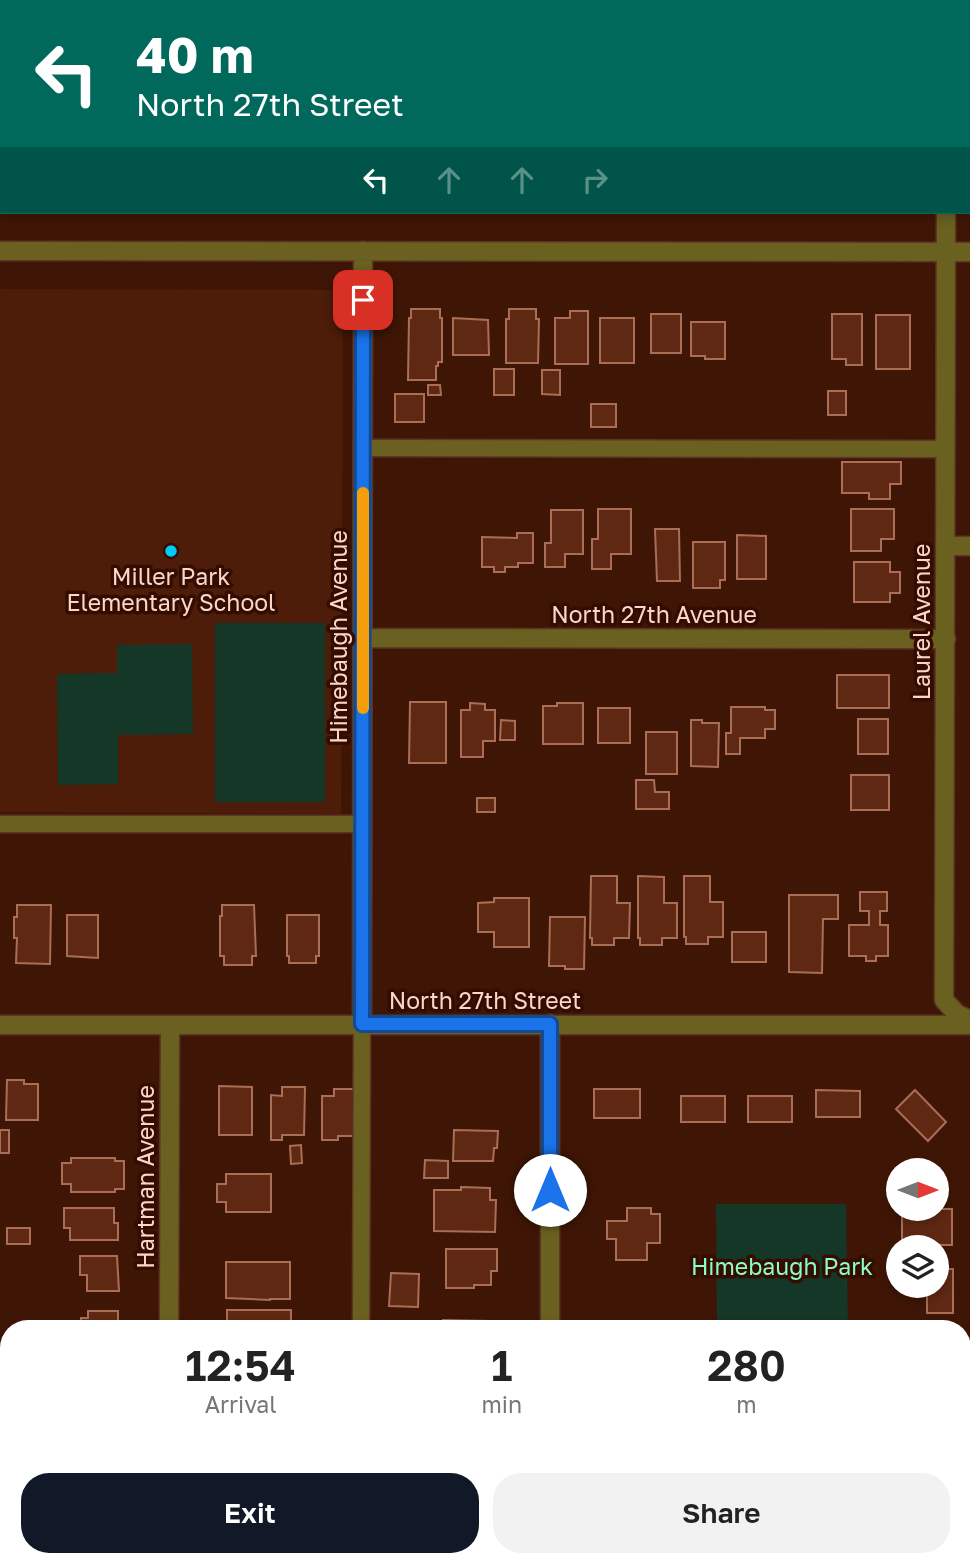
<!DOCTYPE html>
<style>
:root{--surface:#fff;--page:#f2f2f2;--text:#222;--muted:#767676;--accent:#111827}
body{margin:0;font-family:"Golos Text",sans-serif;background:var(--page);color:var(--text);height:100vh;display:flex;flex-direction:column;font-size:26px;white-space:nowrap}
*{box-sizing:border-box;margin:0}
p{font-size:23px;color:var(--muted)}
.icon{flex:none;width:38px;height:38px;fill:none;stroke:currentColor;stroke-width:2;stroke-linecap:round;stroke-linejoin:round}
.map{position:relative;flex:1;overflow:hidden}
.panel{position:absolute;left:0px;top:1320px;width:971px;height:247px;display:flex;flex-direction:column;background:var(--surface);border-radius:28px 28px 0 0;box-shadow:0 4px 10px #0003}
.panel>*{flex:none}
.top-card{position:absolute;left:0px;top:0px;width:971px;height:214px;box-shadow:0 4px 10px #0003;background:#00695c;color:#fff;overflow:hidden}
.needle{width:46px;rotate:90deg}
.buttons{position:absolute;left:886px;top:1158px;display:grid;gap:14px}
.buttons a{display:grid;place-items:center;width:63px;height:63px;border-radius:50%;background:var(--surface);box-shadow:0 4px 10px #0003;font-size:35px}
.pin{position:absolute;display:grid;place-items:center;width:60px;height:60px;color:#fff;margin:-30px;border-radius:14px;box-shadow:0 4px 10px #0006}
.me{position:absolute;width:77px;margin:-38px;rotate:0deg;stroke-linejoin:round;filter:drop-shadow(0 0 5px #0008)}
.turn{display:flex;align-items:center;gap:24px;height:147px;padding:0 21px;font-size:32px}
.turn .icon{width:91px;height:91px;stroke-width:2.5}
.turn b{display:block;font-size:49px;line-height:60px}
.lanes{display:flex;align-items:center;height:66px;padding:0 21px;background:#0003;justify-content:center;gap:35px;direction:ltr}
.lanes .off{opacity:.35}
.eta{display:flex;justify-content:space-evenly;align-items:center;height:119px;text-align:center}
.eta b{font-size:42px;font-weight:600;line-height:49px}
.action{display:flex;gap:14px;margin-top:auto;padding:14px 21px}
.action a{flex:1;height:80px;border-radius:28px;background:var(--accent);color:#fff;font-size:28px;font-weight:600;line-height:80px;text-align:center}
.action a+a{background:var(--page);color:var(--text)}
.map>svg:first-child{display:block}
</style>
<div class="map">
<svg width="970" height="1565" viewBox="0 0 970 1565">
<rect width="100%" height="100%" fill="#3f1605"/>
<!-- built -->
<path fill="#4d1d09" d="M 0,289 L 343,290 L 341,814 L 0,812 Z"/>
<!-- green -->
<path fill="#153727" d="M 215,623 L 325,623 L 325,802 L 215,802 Z
M 192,644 L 193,734 L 118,735 L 118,784 L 58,785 L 57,674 L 117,673 L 117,645 Z
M 716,1204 L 846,1204 L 848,1328 L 717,1328 Z
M 736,1558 L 849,1558 L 849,1565 L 738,1565 Z"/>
<!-- building -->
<path fill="#5f2812" stroke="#aa6d55" stroke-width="2" d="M 840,0 L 885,0 L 885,2 L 840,2 Z
M 411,309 L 440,309 L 440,318 L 442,318 L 442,362 L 438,362 L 438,366 L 436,366 L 436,380 L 408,380 L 409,318 L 411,318 Z
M 509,309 L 536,309 L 536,319 L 539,319 L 538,363 L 506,363 L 506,319 L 509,319 Z
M 570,311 L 588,311 L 588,364 L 555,364 L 555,318 L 570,318 Z
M 651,314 L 681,314 L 681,353 L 651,353 Z
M 832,314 L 862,314 L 862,365 L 846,365 L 846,359 L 832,359 Z
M 876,315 L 910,315 L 910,369 L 876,369 Z
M 453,318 L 488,320 L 489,355 L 453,355 Z
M 600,318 L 634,318 L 634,363 L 600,363 Z
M 691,322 L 725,322 L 725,359 L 705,359 L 705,356 L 691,356 Z
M 494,369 L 514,369 L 514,395 L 494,395 Z
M 542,370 L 560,370 L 560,395 L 542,394 Z
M 428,385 L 440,385 L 441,395 L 428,395 Z
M 828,391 L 846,391 L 846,415 L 828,415 Z
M 395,394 L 424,394 L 424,422 L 395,422 Z
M 591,404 L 616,404 L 616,427 L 591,427 Z
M 842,462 L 901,462 L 901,484 L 890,484 L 890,499 L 869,499 L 869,493 L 842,493 Z
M 598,509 L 631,509 L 631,554 L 611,554 L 611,569 L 592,569 L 592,539 L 598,539 Z
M 851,509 L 894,509 L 894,539 L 881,539 L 881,551 L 851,551 Z
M 551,510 L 583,510 L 583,554 L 565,554 L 565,567 L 545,567 L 545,543 L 551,543 Z
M 655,529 L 679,529 L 680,581 L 657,581 Z
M 517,533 L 533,533 L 533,563 L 518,563 L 518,567 L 505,567 L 505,572 L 494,572 L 494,567 L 482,567 L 482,537 L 517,538 Z
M 737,535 L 766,536 L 766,579 L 737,579 Z
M 693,542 L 725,542 L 725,580 L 720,580 L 720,588 L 693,588 Z
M 854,562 L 890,562 L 890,572 L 900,572 L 900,593 L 890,593 L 890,602 L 854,602 Z
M 837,675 L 889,675 L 889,708 L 837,708 Z
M 410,702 L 446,702 L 446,763 L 409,763 Z
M 470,703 L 485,704 L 485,710 L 495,710 L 495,741 L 483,741 L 483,757 L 461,757 L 461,710 L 470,710 Z
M 557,703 L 583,703 L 583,744 L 543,744 L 543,706 L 557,706 Z
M 731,707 L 765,707 L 765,710 L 775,710 L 775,729 L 765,729 L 765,738 L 740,738 L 740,754 L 726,754 L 726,733 L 731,733 Z
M 598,708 L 630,708 L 630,743 L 598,743 Z
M 858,719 L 888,719 L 888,754 L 858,754 Z
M 501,720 L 515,721 L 515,740 L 500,740 Z
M 691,720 L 702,720 L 702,723 L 719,723 L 718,767 L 691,766 Z
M 646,732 L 677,732 L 677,774 L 646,774 Z
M 851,775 L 889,775 L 889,810 L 851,810 Z
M 636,780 L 654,780 L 655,792 L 669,792 L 669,809 L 636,809 Z
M 477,798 L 495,798 L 495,812 L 477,812 Z
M 591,876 L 617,876 L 617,903 L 630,903 L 629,938 L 614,938 L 614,945 L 592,945 L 592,938 L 590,938 Z
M 638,876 L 664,877 L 664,903 L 677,903 L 677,938 L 662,938 L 662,945 L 640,945 L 640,938 L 638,938 Z
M 684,876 L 710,876 L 710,902 L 723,902 L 723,937 L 708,937 L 708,944 L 686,944 L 686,937 L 684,937 Z
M 860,892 L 887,892 L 887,911 L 880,911 L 880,925 L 888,925 L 888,956 L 876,956 L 876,961 L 866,961 L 866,956 L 849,956 L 849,925 L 869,925 L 869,911 L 860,911 Z
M 789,895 L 838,895 L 838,919 L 823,919 L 822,973 L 789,972 Z
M 494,898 L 529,898 L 529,947 L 494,947 L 494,932 L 478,932 L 478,903 L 494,902 Z
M 17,905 L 51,905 L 50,964 L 16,963 L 17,938 L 14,938 L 14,917 L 17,917 Z
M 222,905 L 254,905 L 256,956 L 252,956 L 252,965 L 224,965 L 224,956 L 220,956 L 220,916 L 222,916 Z
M 67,915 L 98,915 L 98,958 L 67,956 Z
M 287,915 L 319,915 L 319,956 L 316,956 L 316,963 L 289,963 L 289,956 L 287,956 Z
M 550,917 L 585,917 L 584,969 L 565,969 L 565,966 L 549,966 Z
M 732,932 L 766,932 L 766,962 L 732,962 Z
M 7,1080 L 24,1080 L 24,1084 L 38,1084 L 38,1120 L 6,1120 Z
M 219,1086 L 252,1087 L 252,1135 L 219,1135 Z
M 282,1087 L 305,1087 L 304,1135 L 282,1135 L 282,1140 L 271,1140 L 271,1095 L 282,1096 Z
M 334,1089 L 356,1089 L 356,1136 L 338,1136 L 338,1140 L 322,1140 L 322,1096 L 334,1096 Z
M 594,1089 L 640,1089 L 640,1118 L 594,1118 Z
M 816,1090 L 860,1091 L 860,1117 L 816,1117 Z
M 915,1090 L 946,1122 L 928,1141 L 896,1109 Z
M 681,1096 L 725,1096 L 725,1122 L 681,1122 Z
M 748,1096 L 792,1096 L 792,1122 L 748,1122 Z
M 0,1130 L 9,1130 L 9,1153 L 0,1153 Z
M 454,1130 L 498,1131 L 497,1148 L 494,1148 L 493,1161 L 453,1161 Z
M 301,1145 L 302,1163 L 291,1164 L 290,1146 Z
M 71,1158 L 115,1158 L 115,1161 L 124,1161 L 124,1189 L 115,1189 L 115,1192 L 71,1192 L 71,1184 L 62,1184 L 62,1163 L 71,1163 Z
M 425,1160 L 448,1161 L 448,1178 L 424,1178 Z
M 226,1174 L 271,1174 L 271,1212 L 226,1212 L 226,1202 L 217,1202 L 217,1184 L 226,1184 Z
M 461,1187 L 490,1188 L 490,1200 L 496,1200 L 495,1232 L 434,1231 L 434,1190 L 461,1190 Z
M 64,1208 L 114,1208 L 114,1223 L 118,1223 L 118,1240 L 70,1240 L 70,1228 L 64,1228 Z
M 627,1208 L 651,1208 L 651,1214 L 660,1214 L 660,1243 L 647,1243 L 647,1260 L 616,1260 L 616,1239 L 607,1239 L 607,1221 L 627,1221 Z
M 902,1209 L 952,1209 L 952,1245 L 902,1245 Z
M 7,1228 L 30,1228 L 30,1244 L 7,1244 Z
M 446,1249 L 497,1249 L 497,1271 L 491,1271 L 491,1285 L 474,1285 L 474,1288 L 446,1288 Z
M 80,1256 L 117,1256 L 119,1291 L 87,1291 L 87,1275 L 80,1275 Z
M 226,1262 L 290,1262 L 290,1299 L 270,1299 L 270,1300 L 226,1298 Z
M 936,1269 L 953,1269 L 953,1313 L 927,1313 L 927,1286 L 936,1286 Z
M 391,1273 L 419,1274 L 418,1307 L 389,1306 Z
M 227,1310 L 291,1310 L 291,1328 L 227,1328 Z
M 88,1311 L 118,1311 L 118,1328 L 72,1328 L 72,1323 L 81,1323 L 81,1318 L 88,1318 Z
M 443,1320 L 490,1321 L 490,1328 L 443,1328 Z
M 606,1326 L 643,1326 L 643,1328 L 606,1328 Z
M 65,1558 L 85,1558 L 85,1564 L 65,1564 Z
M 231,1558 L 283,1558 L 283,1565 L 231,1565 Z
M 454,1558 L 512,1558 L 511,1565 L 454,1565 Z
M 861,1558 L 890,1558 L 890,1565 L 861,1565 Z
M 898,1558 L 961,1558 L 961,1565 L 898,1565 Z"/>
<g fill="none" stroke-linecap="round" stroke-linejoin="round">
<!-- lane casing -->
<g stroke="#5d3525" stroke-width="19">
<path id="lane" d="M 362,448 L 946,449
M 0,824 L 362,824
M 361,1328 L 362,1024
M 360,1565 L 360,1558"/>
</g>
<!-- street casing -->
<g stroke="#5d3525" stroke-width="21">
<path id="street" d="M 946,0 L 946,2
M 946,212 L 944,1000 L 957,1014 L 970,1020
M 0,251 L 970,252
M 946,546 L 970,546
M 363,638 L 946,639
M 362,1024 L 363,251
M 0,1025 L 970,1025
M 169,1328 L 170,1025
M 550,1328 L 550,1024
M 168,1565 L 168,1558
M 549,1565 L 549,1558"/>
</g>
<!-- lane -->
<use href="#lane" stroke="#6a6120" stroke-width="16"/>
<!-- street -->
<use href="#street" stroke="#6a6120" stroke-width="18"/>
</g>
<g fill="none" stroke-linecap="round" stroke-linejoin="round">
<!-- route casing -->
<g stroke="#114b97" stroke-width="18">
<path id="route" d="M 363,300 L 362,1024 L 550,1024 L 550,1190"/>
</g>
<!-- route -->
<use href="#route" stroke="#1a73e8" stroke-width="12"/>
<!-- slow -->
<path stroke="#f59e0b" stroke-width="12" d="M 363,493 L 363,708"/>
</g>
<!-- markers -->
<circle fill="#00cbf8" stroke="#340c00" stroke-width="2.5" cx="171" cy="551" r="7"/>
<g text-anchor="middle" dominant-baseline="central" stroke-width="7" stroke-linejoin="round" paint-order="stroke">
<!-- poi labels -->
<g font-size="23" fill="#fad7ca" stroke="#340c00">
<text x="171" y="576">Miller Park<tspan x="171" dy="26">Elementary School</tspan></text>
</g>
<!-- street labels -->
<g font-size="23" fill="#fad7ca" stroke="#340c00">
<text x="654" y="614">North 27th Avenue</text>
<text transform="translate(921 622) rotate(-90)">Laurel Avenue</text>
<text transform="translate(338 637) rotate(-90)">Himebaugh Avenue</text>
<text x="485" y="1000">North 27th Street</text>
<text transform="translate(145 1177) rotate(-90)">Hartman Avenue</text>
</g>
<!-- park labels -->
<g font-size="23" fill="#8cfcc7" stroke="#340c00">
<text x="782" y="1266">Himebaugh Park</text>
</g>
</g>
</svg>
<div class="buttons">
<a><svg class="needle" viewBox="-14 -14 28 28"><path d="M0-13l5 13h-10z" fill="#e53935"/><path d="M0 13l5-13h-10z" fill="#767676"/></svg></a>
<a><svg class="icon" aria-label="layers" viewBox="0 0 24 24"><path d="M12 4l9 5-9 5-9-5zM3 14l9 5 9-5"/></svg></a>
</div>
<div class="pin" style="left:363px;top:300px;background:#d93025"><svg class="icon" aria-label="arrive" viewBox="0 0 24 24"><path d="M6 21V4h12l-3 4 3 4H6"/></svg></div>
<svg class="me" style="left:550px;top:1190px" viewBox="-20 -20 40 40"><circle r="19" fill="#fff"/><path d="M0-13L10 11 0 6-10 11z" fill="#1a73e8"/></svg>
<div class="top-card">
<div class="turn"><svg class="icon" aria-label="left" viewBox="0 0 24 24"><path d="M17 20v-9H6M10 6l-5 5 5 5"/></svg><div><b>40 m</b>North 27th Street</div></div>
<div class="lanes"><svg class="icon" aria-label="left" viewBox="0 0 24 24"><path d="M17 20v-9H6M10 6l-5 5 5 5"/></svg><svg class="icon off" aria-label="ahead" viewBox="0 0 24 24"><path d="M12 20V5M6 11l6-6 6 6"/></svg><svg class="icon off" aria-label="ahead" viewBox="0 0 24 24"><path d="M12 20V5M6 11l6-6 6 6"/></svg><svg class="icon off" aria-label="right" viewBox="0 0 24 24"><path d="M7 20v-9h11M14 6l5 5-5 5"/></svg></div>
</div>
<section class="panel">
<div class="eta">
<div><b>12:54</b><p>Arrival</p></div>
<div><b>1</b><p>min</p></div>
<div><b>280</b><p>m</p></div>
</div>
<div class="action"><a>Exit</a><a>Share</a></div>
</section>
</div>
